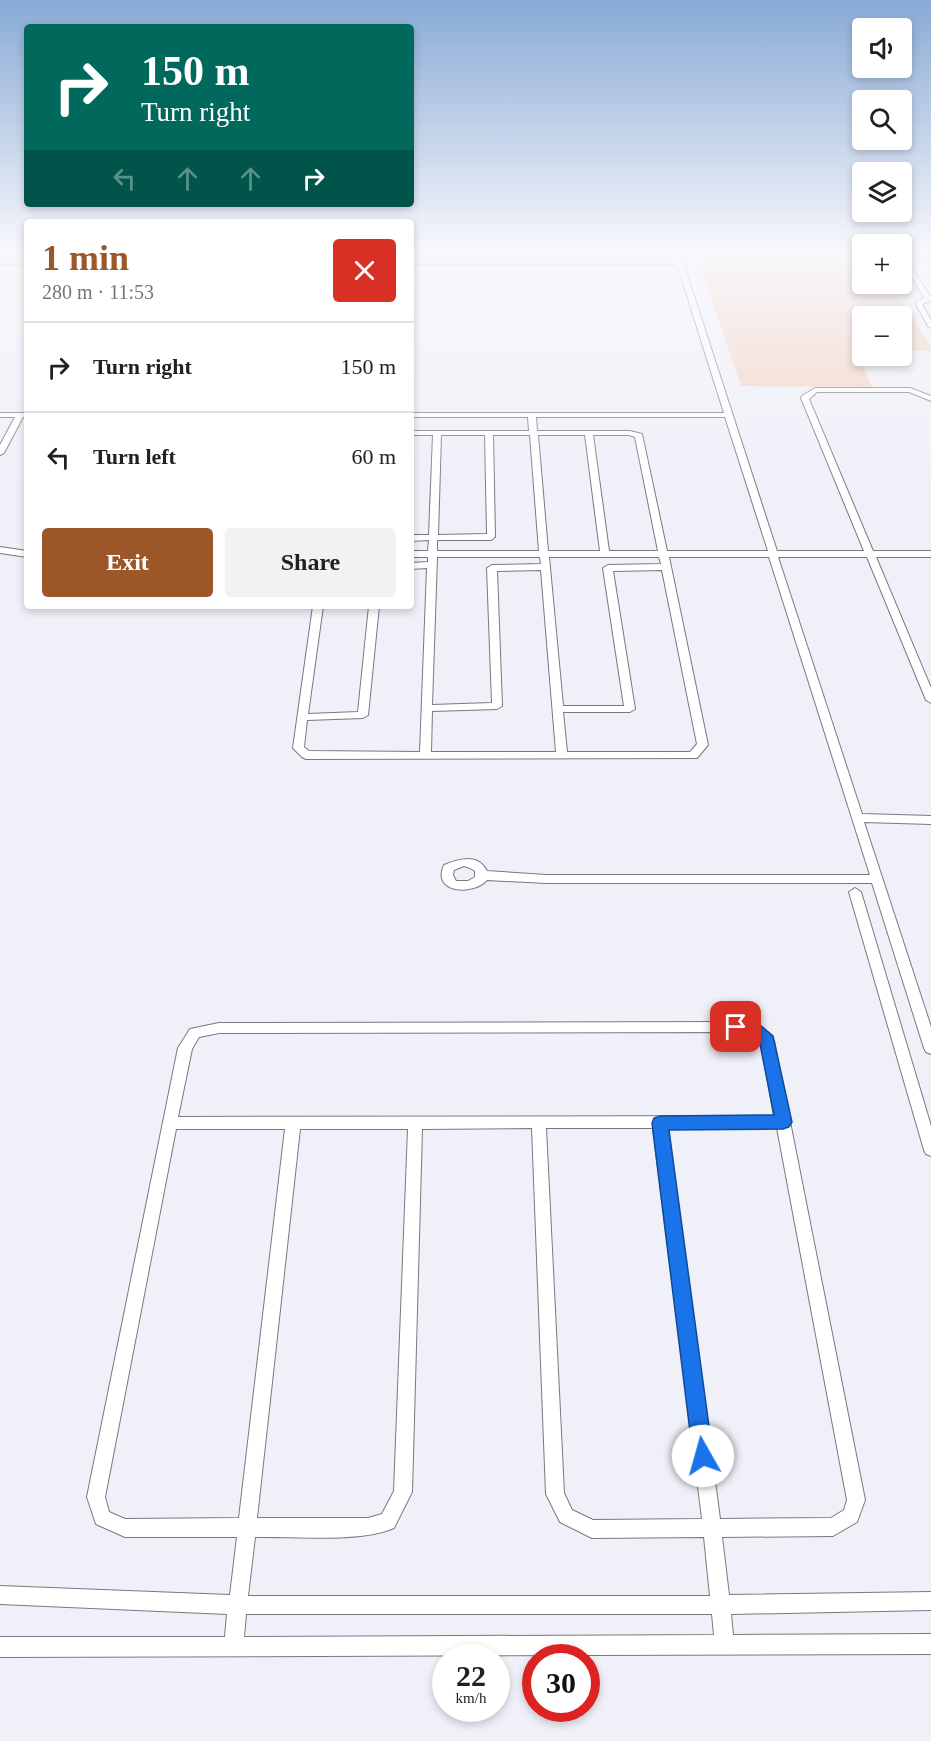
<!DOCTYPE html>
<meta charset="utf-8">
<style>
:root{--surface:#fff;--page:#f2f2f2;--text:#202124;--muted:#757577;--line:#e0e0e0;--accent:#9b5728}
body{margin:0;font-family:"Times New Roman",serif;background:var(--page);color:var(--text);height:100vh;display:flex;flex-direction:column;font-size:22px;white-space:nowrap}
*{box-sizing:border-box;margin:0}
p{font-size:20px;color:var(--muted)}
.icon{flex:none;width:33px;height:33px;fill:none;stroke:currentColor;stroke-width:2;stroke-linecap:round;stroke-linejoin:round}
.map{position:relative;flex:1;overflow:hidden}
.sheet{position:absolute;left:24px;top:219px;width:390px;height:390px;display:flex;flex-direction:column;background:var(--surface);border-radius:6px;box-shadow:0 3px 9px #0003}
.sheet>*{flex:none}
.banner{position:absolute;left:24px;top:24px;width:390px;height:183px;border-radius:6px;box-shadow:0 3px 9px #0003;background:#00695c;color:#fff;overflow:hidden}
.buttons{position:absolute;left:852px;top:18px;display:grid;gap:12px}
.buttons a{display:grid;place-items:center;width:60px;height:60px;border-radius:6px;background:var(--surface);box-shadow:0 3px 9px #0003;font-size:30px}
.speed{position:absolute;left:432px;top:1644px;display:flex;gap:12px;font-size:30px;font-weight:700;text-align:center}
.speed>*{display:grid;place-content:center;width:78px;height:78px;border-radius:50%;background:var(--surface);box-shadow:0 3px 9px #0003;line-height:1}
.speed small{font-size:15px;font-weight:400}
.speed .limit{border:9px solid #d22;background:#fff;color:#111}
.pin{position:absolute;display:grid;place-items:center;width:51px;height:51px;color:#fff;margin:-26px;border-radius:12px;box-shadow:0 3px 9px #0006}
.me{position:absolute;width:66px;margin:-33px;rotate:353deg;stroke-linejoin:round;filter:drop-shadow(0 0 4px #0008)}
.turn{display:flex;align-items:center;gap:21px;height:126px;padding:0 18px;font-size:27px}
.turn .icon{width:78px;height:78px;stroke-width:2.5}
.turn b{display:block;font-size:42px;line-height:51px}
.lanes{display:flex;align-items:center;height:57px;padding:0 18px;background:#0003;justify-content:center;gap:30px;direction:ltr}
.lanes .off{opacity:.35}
.round{display:grid;place-items:center;flex:none;width:63px;height:63px;border-radius:6px;background:var(--page)}
.overview{display:flex;align-items:center;justify-content:space-between;height:102px;padding:0 18px}
h1{font-size:36px;font-weight:800;line-height:45px;color:var(--accent)}
.button{display:flex;gap:12px;margin-top:auto;padding:12px 18px}
.button a{flex:1;height:69px;border-radius:6px;background:var(--accent);color:#fff;font-size:24px;font-weight:800;line-height:69px;text-align:center}
.button a+a{background:var(--page);color:var(--text)}
ul{padding:0;list-style:none}
li{display:flex;align-items:center;gap:18px;height:90px;padding:0 18px;border-top:2px solid var(--line)}
li div{flex:1}
li b{display:block;font-size:22px}
li em{font-style:normal}
.map>svg:first-child{display:block}
</style>
<div class="map">
<svg width="931" height="1741" viewBox="0 0 931 1741">
<rect width="100%" height="100%" fill="#eff0f8"/>
<!-- green -->
<path fill="#f2d1be" d="M 695,251 L 862,251 L 862,284 L 891,284 L 931,346 L 931,351 L 902,351 L 902,316 L 862,316 L 862,351 L 857,352 L 872,387 L 741,386 Z"/>
<g fill="none" stroke-linecap="round" stroke-linejoin="round">
<!-- minor casing -->
<g stroke="#787980" stroke-width="2">
<path id="minor" d="M 673,251 L 679,251 L 683,262 L 777,551 L 864,551 L 801,398 L 802,396 L 815,388 L 910,388 L 931,396 L 931,401 L 909,392 L 817,392 L 809,399 L 873,551 L 931,551 L 931,557 L 876,557 L 931,688 L 931,703 L 926,700 L 867,557 L 778,557 L 862,814 L 931,816 L 931,824 L 864,822 L 931,1027 L 931,1054 L 926,1052 L 924,1048 L 872,883 L 546,883 L 487,880 C 473,896 431,893 444,865 C 459,859 478,853 487,871 L 546,875 L 870,875 L 769,557 L 669,557 L 708,745 L 697,758 L 306,759 L 302,757 L 293,748 L 313,606 L 323,606 L 308,714 L 358,712 L 369,606 L 379,606 L 368,715 L 363,718 L 307,720 L 304,747 L 309,751 L 420,752 L 427,568 L 411,569 L 411,563 L 428,562 L 428,557 L 411,557 L 411,551 L 428,551 L 429,540 L 411,541 L 411,535 L 429,535 L 433,435 L 411,435 L 411,431 L 529,431 L 528,417 L 411,417 L 411,413 L 724,413 L 677,264 L 411,264 L 411,260 L 676,260 ZM 536,417 L 725,417 L 768,551 L 667,551 L 642,434 L 630,431 L 537,431 ZM 441,435 L 485,435 L 487,534 L 438,535 ZM 493,435 L 530,435 L 539,551 L 437,551 L 437,540 L 491,540 L 495,537 ZM 538,435 L 585,435 L 600,551 L 548,551 ZM 593,435 L 629,435 L 635,437 L 658,551 L 609,551 ZM 437,557 L 540,557 L 541,564 L 492,565 L 487,568 L 492,703 L 432,705 ZM 549,557 L 659,557 L 661,564 L 608,565 L 603,568 L 624,706 L 563,706 ZM 541,570 L 556,752 L 431,752 L 432,711 L 497,709 L 502,706 L 497,571 ZM 662,570 L 697,744 L 690,752 L 567,752 L 563,712 L 630,712 L 635,709 L 613,571 ZM 464,866 L 470,868 L 475,871 L 475,877 L 468,881 L 456,881 L 453,875 L 454,870 Z
M 902,255 L 931,257 L 931,261 L 907,260 L 931,297 L 931,301 L 922,304 L 931,320 L 931,328 L 928,326 L 915,303 L 924,297 L 902,261 Z
M 0,260 L 27,260 L 27,264 L 0,264 Z
M 0,413 L 27,413 L 27,417 L 23,417 L 4,453 L 0,455 L 0,445 L 15,417 L 0,417 Z
M 0,547 L 27,551 L 27,557 L 0,553 Z
M 855,888 L 861,892 L 931,1126 L 931,1156 L 926,1154 L 924,1150 L 849,892 Z
M 736,1022 L 760,1026 L 774,1041 L 865,1500 L 857,1522 L 833,1536 L 722,1537 L 729,1595 L 931,1592 L 931,1610 L 731,1614 L 733,1635 L 931,1634 L 931,1654 L 0,1657 L 0,1637 L 225,1637 L 227,1614 L 0,1604 L 0,1586 L 230,1595 L 237,1537 L 125,1537 L 96,1524 L 87,1497 L 178,1048 L 190,1029 L 219,1023 ZM 736,1032 L 751,1035 L 761,1043 L 774,1116 L 178,1117 L 192,1049 L 199,1037 L 219,1033 ZM 532,1128 L 546,1494 L 560,1522 L 592,1538 L 704,1537 L 710,1596 L 248,1596 L 255,1537 C 294,1536 360,1543 394,1528 L 412,1492 L 422,1129 ZM 546,1128 L 653,1128 L 702,1519 L 593,1520 L 572,1510 L 564,1493 ZM 668,1128 L 777,1128 L 847,1500 L 844,1510 L 831,1518 L 720,1519 ZM 176,1129 L 285,1129 L 239,1518 L 125,1519 L 109,1512 L 105,1497 ZM 300,1129 L 408,1129 L 394,1491 L 382,1514 L 368,1518 L 257,1518 ZM 246,1614 L 712,1614 L 714,1635 L 244,1637 Z"/>
</g>
<!-- minor -->
<use href="#minor" fill="#fff" fill-rule="evenodd"/>
</g>
<!-- sky -->
<linearGradient id="sky" x2="0" y2="1"><stop stop-color="#88aad5"/><stop offset="0.51" stop-color="#f8f8fc"/><stop offset="1" stop-color="#f8f8fc" stop-opacity="0"/></linearGradient>
<rect width="931" height="494" fill="url(#sky)"/>
<!-- route -->
<path fill="#1a73e8" stroke="#114b97" stroke-width="1.5" d="M 736,1021 L 761,1026 L 773,1036 L 792,1122 L 789,1127 L 783,1129 L 669,1130 L 713,1456 L 710,1463 L 703,1466 L 696,1463 L 693,1456 L 652,1123 L 654,1118 L 660,1116 L 774,1115 L 760,1044 L 751,1035 L 731,1031 L 728,1027 L 731,1023 Z"/>
</svg>
<div class="buttons">
<a><svg class="icon" aria-label="sound" viewBox="0 0 24 24"><path d="M4 9h4l5-4v14l-5-4H4zM17 9q2 3 0 6"/></svg></a>
<a><svg class="icon" aria-label="search" viewBox="0 0 24 24"><circle cx="10" cy="10" r="6"/><path d="M15 15l6 6"/></svg></a>
<a><svg class="icon" aria-label="layers" viewBox="0 0 24 24"><path d="M12 4l9 5-9 5-9-5zM3 14l9 5 9-5"/></svg></a>
<a>+</a>
<a>−</a>
</div>
<div class="speed"><div>22<small>km/h</small></div><div class="limit">30</div></div>
<div class="pin" style="left:736px;top:1027px;background:#d93025"><svg class="icon" aria-label="arrive" viewBox="0 0 24 24"><path d="M6 21V4h12l-3 4 3 4H6"/></svg></div>
<svg class="me" style="left:703px;top:1456px" viewBox="-20 -20 40 40"><circle r="19" fill="#fff"/><path d="M0-13L10 11 0 6-10 11z" fill="#1a73e8"/></svg>
<div class="banner">
<div class="turn"><svg class="icon" aria-label="right" viewBox="0 0 24 24"><path d="M7 20v-9h11M14 6l5 5-5 5"/></svg><div><b>150 m</b>Turn right</div></div>
<div class="lanes"><svg class="icon off" aria-label="left" viewBox="0 0 24 24"><path d="M17 20v-9H6M10 6l-5 5 5 5"/></svg><svg class="icon off" aria-label="ahead" viewBox="0 0 24 24"><path d="M12 20V5M6 11l6-6 6 6"/></svg><svg class="icon off" aria-label="ahead" viewBox="0 0 24 24"><path d="M12 20V5M6 11l6-6 6 6"/></svg><svg class="icon" aria-label="right" viewBox="0 0 24 24"><path d="M7 20v-9h11M14 6l5 5-5 5"/></svg></div>
</div>
<section class="sheet">
<div class="overview"><div><h1>1 min</h1><p>280 m · 11:53</p></div><a class="round" style="background:#d93025;color:#fff"><svg class="icon" aria-label="close" viewBox="0 0 24 24"><path d="M6 6l12 12M18 6L6 18"/></svg></a></div>
<ul>
<li><svg class="icon" aria-label="right" viewBox="0 0 24 24"><path d="M7 20v-9h11M14 6l5 5-5 5"/></svg><div><b>Turn right</b></div><em>150 m</em></li>
<li><svg class="icon" aria-label="left" viewBox="0 0 24 24"><path d="M17 20v-9H6M10 6l-5 5 5 5"/></svg><div><b>Turn left</b></div><em>60 m</em></li>
</ul>
<div class="button"><a>Exit</a><a>Share</a></div>
</section>
</div>
